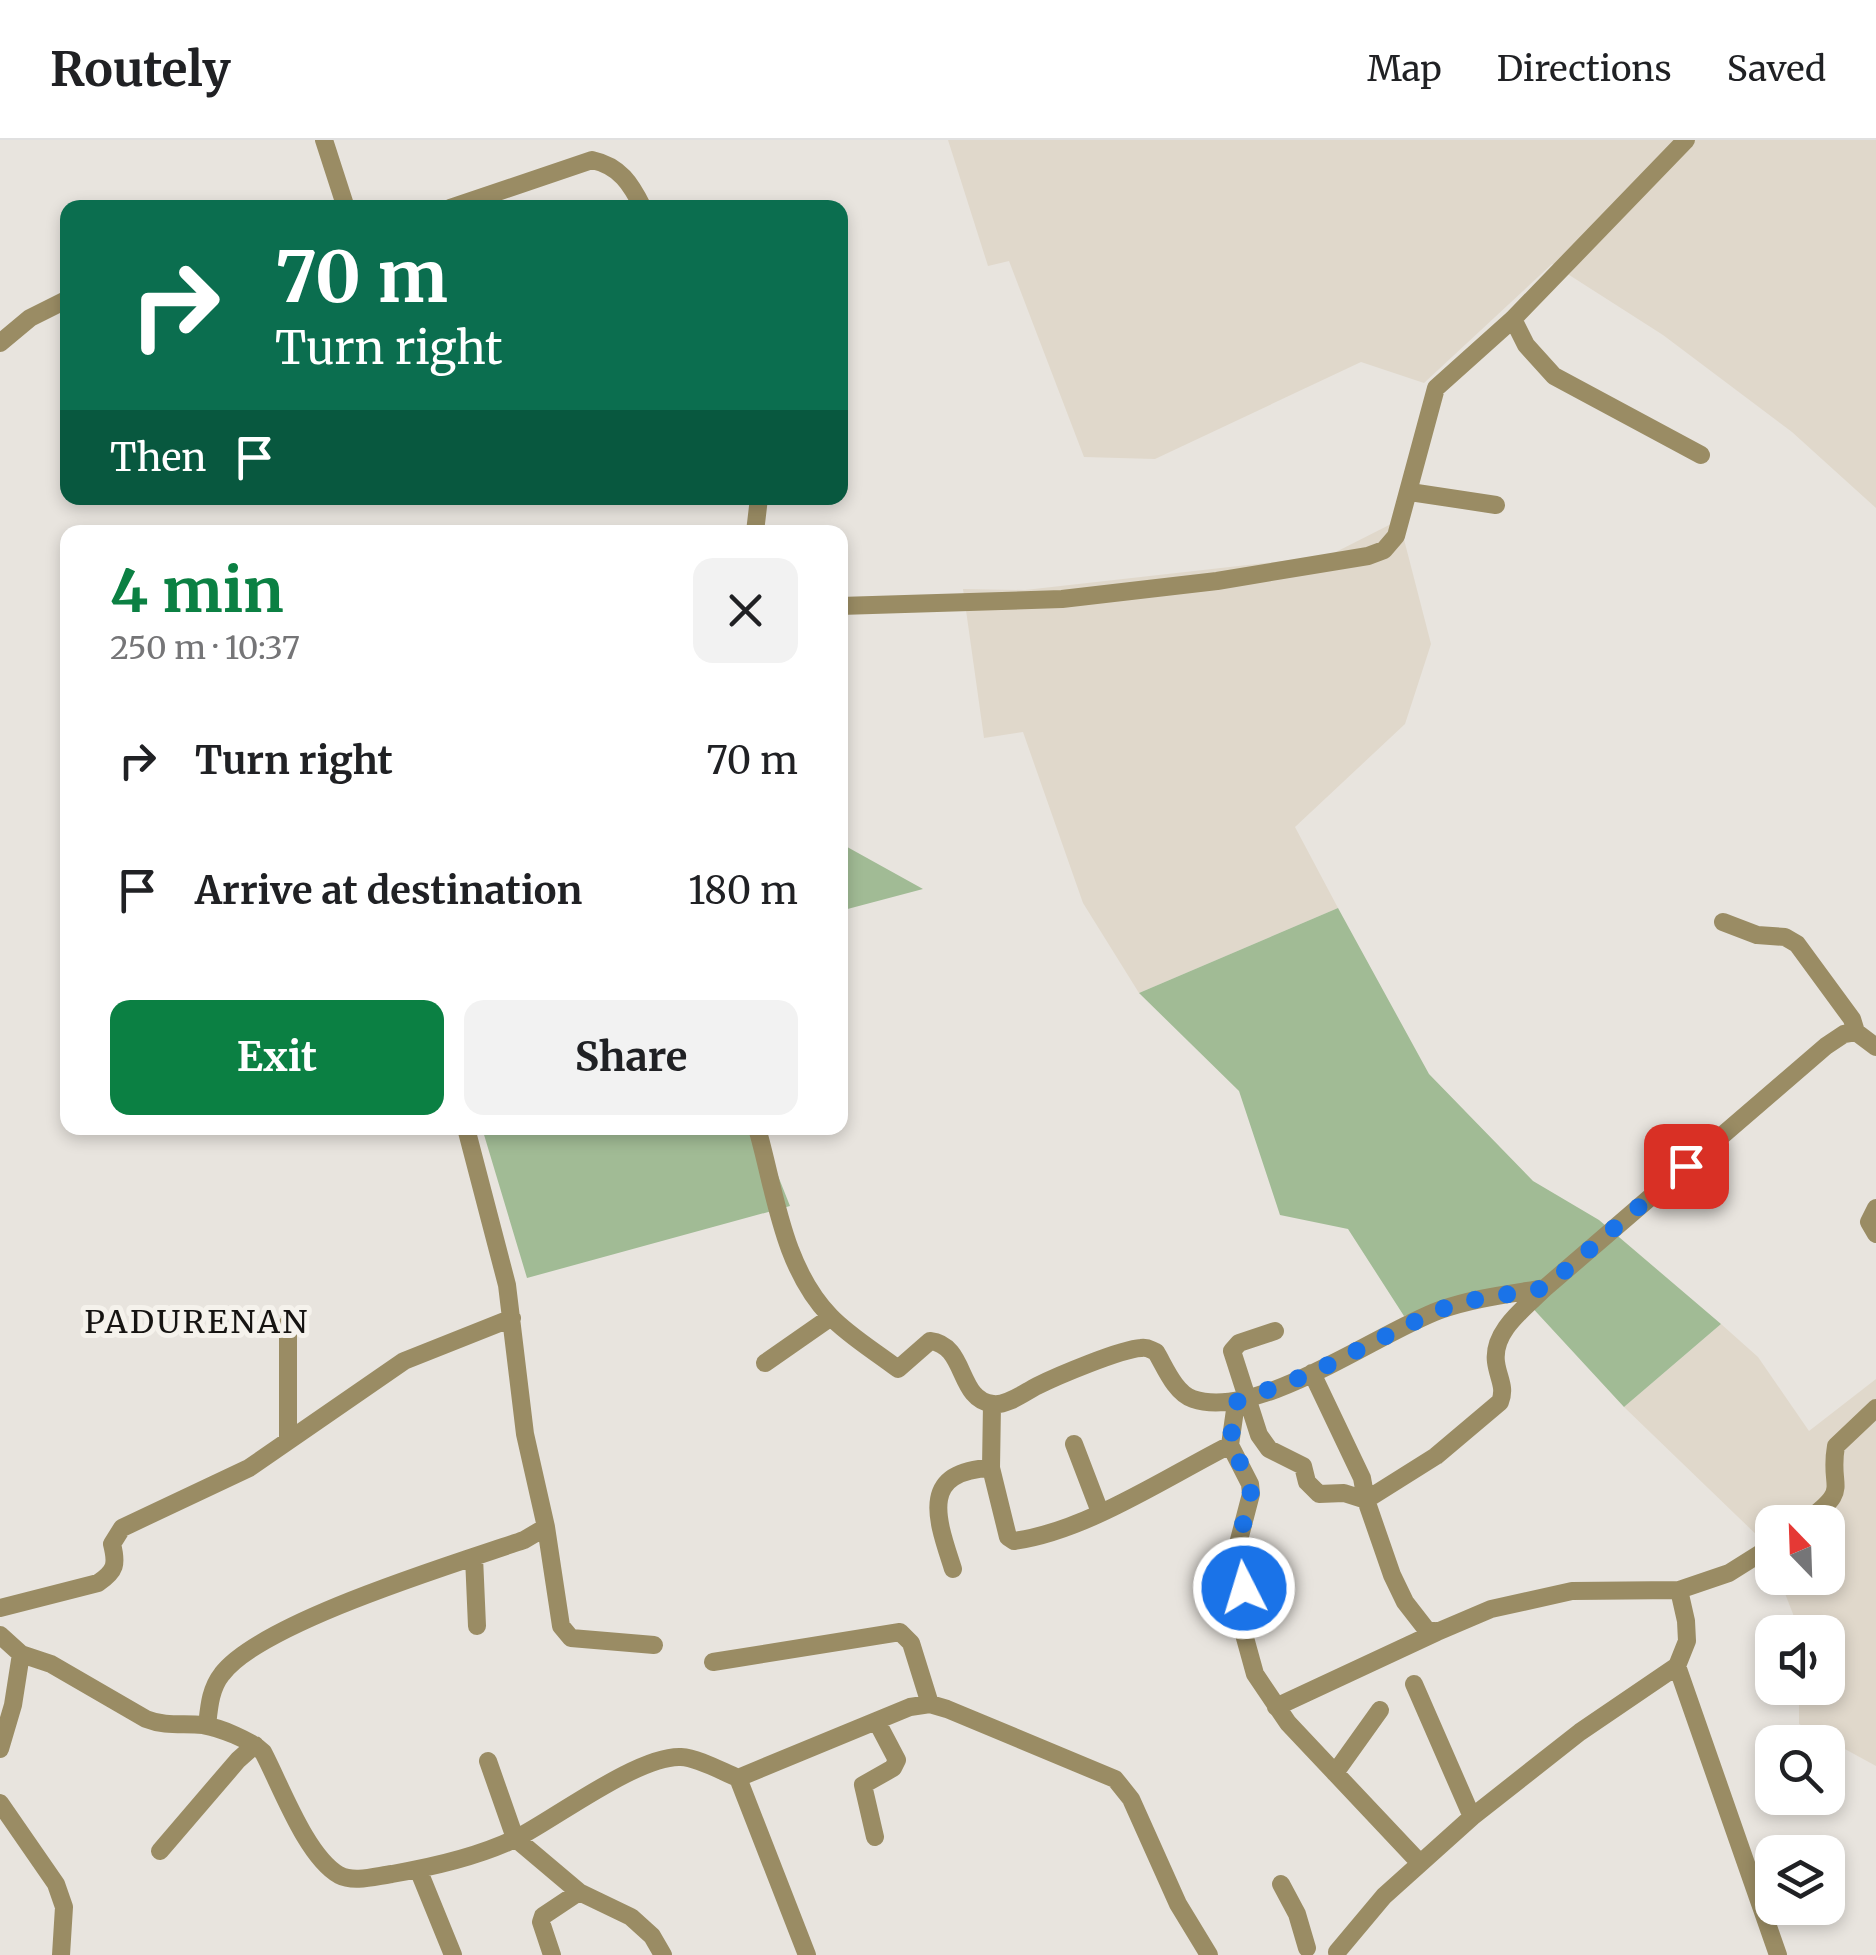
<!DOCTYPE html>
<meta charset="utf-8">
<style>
:root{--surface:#fff;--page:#f2f2f2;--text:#202124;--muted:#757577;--line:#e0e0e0;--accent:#0b8043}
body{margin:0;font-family:Merriweather,serif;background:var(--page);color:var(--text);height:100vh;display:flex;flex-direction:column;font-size:38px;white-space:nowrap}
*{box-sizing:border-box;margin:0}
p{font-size:32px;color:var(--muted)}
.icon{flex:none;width:55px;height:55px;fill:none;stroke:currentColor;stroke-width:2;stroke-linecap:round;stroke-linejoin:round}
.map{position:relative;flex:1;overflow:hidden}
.panel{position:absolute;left:60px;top:385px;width:788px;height:610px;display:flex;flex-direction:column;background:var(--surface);border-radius:20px;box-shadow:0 5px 15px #0003}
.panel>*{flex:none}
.top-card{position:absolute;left:60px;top:60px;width:788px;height:305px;border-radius:20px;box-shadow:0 5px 15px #0003;background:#0b6e4f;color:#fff;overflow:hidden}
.needle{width:65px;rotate:337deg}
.controls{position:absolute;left:1755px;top:1365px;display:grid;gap:20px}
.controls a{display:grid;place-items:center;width:90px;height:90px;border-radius:20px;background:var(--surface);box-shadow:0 5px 15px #0003;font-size:50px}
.pin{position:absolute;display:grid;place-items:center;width:85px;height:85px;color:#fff;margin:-42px;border-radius:20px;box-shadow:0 5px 15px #0006}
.me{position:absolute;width:110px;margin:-55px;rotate:355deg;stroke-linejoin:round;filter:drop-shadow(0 0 8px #0008)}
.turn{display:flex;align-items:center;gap:35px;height:210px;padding:0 50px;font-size:45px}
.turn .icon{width:130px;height:130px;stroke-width:2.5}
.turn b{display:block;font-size:70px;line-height:85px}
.then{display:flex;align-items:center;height:95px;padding:0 50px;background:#0003;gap:20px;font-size:38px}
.round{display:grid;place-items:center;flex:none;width:105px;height:105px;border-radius:20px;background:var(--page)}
.overview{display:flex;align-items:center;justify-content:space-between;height:170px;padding:0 50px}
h1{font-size:60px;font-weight:700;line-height:75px;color:var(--accent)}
.primary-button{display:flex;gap:20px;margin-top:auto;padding:20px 50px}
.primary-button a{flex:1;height:115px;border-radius:20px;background:var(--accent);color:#fff;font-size:40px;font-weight:700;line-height:115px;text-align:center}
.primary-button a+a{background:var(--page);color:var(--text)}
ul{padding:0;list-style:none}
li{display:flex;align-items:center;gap:30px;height:130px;padding:0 50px}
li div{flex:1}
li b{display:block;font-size:38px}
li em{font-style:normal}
header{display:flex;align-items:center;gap:60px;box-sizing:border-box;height:140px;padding:0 50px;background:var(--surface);border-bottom:2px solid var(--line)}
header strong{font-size:48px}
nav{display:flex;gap:55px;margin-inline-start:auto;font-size:35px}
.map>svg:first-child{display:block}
</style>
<header>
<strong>Routely</strong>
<nav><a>Map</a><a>Directions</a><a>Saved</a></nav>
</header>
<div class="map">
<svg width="1876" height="1815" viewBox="0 0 1876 1815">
<rect width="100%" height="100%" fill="#e8e4de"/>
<!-- built -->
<path fill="#e0d8cb" d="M 948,0 L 1876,0 L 1876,368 L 1792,292 L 1663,195 L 1552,124 L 1424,243 L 1361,222 L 1155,319 L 1084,317 L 1009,121 L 988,126 Z
M 1399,380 L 1431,504 L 1405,584 L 1295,687 L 1338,768 L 1139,853 L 1083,763 L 1023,592 L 984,598 L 963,449 L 1025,450 L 1328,416 Z
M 1721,1184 L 1758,1217 L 1809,1291 L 1876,1239 L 1876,1626 L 1799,1584 L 1799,1548 L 1828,1548 L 1828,1492 L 1800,1492 L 1779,1438 L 1828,1438 L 1828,1382 L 1772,1382 L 1772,1422 L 1764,1402 L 1624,1267 Z"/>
<!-- green -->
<path fill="#a1bb95" d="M 840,703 L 923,749 L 840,771 Z
M 1338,768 L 1429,934 L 1533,1041 L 1599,1080 L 1721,1184 L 1624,1267 L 1515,1149 L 1404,1176 L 1348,1089 L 1280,1075 L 1239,951 L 1139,853 Z
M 482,988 L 759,988 L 790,1066 L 527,1138 Z"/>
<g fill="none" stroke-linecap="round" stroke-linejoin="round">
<!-- street -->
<path stroke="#9a8c64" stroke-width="18" d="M 324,0 L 346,68
M 450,68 L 592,20 C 620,26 631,44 643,68
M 1513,179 L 1526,205 L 1554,236 L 1701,315
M 0,203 L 30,178 L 68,159
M 1410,352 L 1496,365
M 755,392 L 759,358
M 840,466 L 1062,459 L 1217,441 L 1368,416 L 1384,410 L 1396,396 L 1436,248 L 1513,179 L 1686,0
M 1723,782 L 1757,795 L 1785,797 L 1797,804 L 1852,879 L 1856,892
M 466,988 L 507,1145 L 525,1294 L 546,1387 L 561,1486 L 571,1498 L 654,1505
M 757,988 C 775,1050 782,1126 830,1176 C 849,1196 876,1212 898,1229 L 930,1201 C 967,1205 957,1260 993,1264 C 1007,1266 1025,1252 1037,1246 C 1057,1236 1121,1209 1141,1208 C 1148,1207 1149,1209 1156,1212 C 1165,1227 1175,1253 1193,1259 C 1258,1281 1377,1193 1440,1170 C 1474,1158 1510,1154 1545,1148
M 1876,1068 L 1869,1082 L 1876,1094
M 288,1183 L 288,1300
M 1275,1191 L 1239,1203 L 1232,1211 L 1259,1295 L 1269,1309 L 1303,1326 L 1307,1342 L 1319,1354 L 1344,1353 L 1366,1360 L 1436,1316 L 1500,1262 C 1506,1247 1498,1238 1496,1222 C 1492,1191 1525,1168 1545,1148 L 1826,906 L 1844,894 L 1856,892 L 1876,907
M 765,1223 L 831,1177
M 1312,1233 L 1362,1338 L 1366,1360 L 1392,1435 L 1405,1462 L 1426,1489 L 1437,1492 L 1491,1469 L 1572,1451 L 1679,1450 L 1729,1433 L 1772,1406
M 1236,1263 L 1230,1305 L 1250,1344 L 1251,1354 L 1239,1400 L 1244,1448 L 1242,1487 L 1255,1534 L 1288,1583 L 1419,1722
M 992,1264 L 991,1328 L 1008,1397 L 1014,1401 C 1086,1391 1165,1338 1230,1305
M 1074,1304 L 1100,1372
M 1805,1382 C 1853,1347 1828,1351 1836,1306 L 1876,1268
M 474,1417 L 477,1486
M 953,1429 C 938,1382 917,1331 991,1328
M 0,1468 L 98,1443 C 116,1431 117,1424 112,1404 L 122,1388 L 249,1328 L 404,1221 L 512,1178
M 0,1495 L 21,1514 L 51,1524 L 146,1579 C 166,1587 183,1583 203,1585 C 221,1588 250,1600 263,1612 C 281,1646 306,1716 339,1735 C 354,1743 376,1736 392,1734 C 433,1727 478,1717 517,1698 C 556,1678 639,1615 681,1617 C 699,1618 721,1631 738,1638 L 910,1567 L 930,1564 L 947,1569 L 1115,1639 L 1131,1659 L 1178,1764 L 1209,1815
M 713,1522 L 900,1492 L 911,1503 L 930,1564
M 1677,1526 L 1778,1815
M 1414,1544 L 1472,1677
M 1276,1567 L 1437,1492
M 207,1586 C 209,1568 210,1549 222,1534 C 261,1482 457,1423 524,1400 L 546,1387
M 0,1609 L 13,1565 L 21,1514
M 488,1621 L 515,1698 L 579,1752 L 631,1777 L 652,1796 L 663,1815
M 1335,1633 L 1380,1570
M 738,1638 L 807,1815
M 0,1663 L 56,1744 L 64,1767 L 61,1815
M 875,1697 L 863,1645 L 893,1628 L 897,1620 L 877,1582
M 160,1711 L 238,1620 L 255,1605
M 418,1729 L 453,1815
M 1281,1744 L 1297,1774 L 1307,1808
M 1337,1812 L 1384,1756 L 1472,1677 L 1580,1592 L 1677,1526 L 1687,1501 L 1686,1481 L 1679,1450
M 552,1815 L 541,1782 L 543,1776 L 579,1752"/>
</g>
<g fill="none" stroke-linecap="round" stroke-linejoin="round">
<!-- route -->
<path stroke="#1a73e8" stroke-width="18" stroke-dasharray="0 32.4" d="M 1244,1448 L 1239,1400 L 1251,1354 L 1246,1334 L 1230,1304 L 1236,1262 L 1312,1233 L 1438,1170 L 1473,1160 L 1545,1148 L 1686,1026"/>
</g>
<g text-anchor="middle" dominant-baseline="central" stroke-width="10" stroke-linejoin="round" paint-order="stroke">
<!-- quarter labels -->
<g font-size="32" letter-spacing="2.5" fill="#161412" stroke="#f5f2ec">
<text x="197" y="1182">PADURENAN</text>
</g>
</g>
</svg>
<div class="controls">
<a><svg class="needle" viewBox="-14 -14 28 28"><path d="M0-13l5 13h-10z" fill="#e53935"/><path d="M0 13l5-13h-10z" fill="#757577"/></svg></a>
<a><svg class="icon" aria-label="sound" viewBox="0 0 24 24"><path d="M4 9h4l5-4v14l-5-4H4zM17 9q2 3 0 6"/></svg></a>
<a><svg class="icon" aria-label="search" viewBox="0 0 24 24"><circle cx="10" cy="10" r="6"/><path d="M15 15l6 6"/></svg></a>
<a><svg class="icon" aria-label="layers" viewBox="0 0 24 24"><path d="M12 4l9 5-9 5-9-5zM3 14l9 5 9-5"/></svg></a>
</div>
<div class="pin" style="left:1686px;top:1026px;background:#d93025"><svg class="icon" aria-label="arrive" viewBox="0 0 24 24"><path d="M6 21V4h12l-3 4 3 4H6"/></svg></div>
<svg class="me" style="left:1244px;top:1448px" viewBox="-20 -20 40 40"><circle r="17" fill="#1a73e8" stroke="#fff" stroke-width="3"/><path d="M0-11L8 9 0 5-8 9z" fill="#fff"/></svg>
<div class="top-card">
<div class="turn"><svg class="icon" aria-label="right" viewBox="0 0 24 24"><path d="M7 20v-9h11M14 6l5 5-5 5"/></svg><div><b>70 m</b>Turn right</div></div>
<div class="then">Then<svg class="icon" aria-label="arrive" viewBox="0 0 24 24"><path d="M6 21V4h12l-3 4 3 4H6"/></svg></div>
</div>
<section class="panel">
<div class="overview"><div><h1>4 min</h1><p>250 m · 10:37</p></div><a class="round"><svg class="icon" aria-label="close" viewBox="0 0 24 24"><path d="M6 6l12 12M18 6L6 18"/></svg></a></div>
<ul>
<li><svg class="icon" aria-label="right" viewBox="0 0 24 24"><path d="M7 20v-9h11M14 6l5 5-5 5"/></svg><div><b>Turn right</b></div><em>70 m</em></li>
<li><svg class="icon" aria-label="arrive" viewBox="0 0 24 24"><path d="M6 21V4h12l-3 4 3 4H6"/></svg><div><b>Arrive at destination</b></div><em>180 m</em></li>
</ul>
<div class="primary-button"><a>Exit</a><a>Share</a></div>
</section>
</div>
